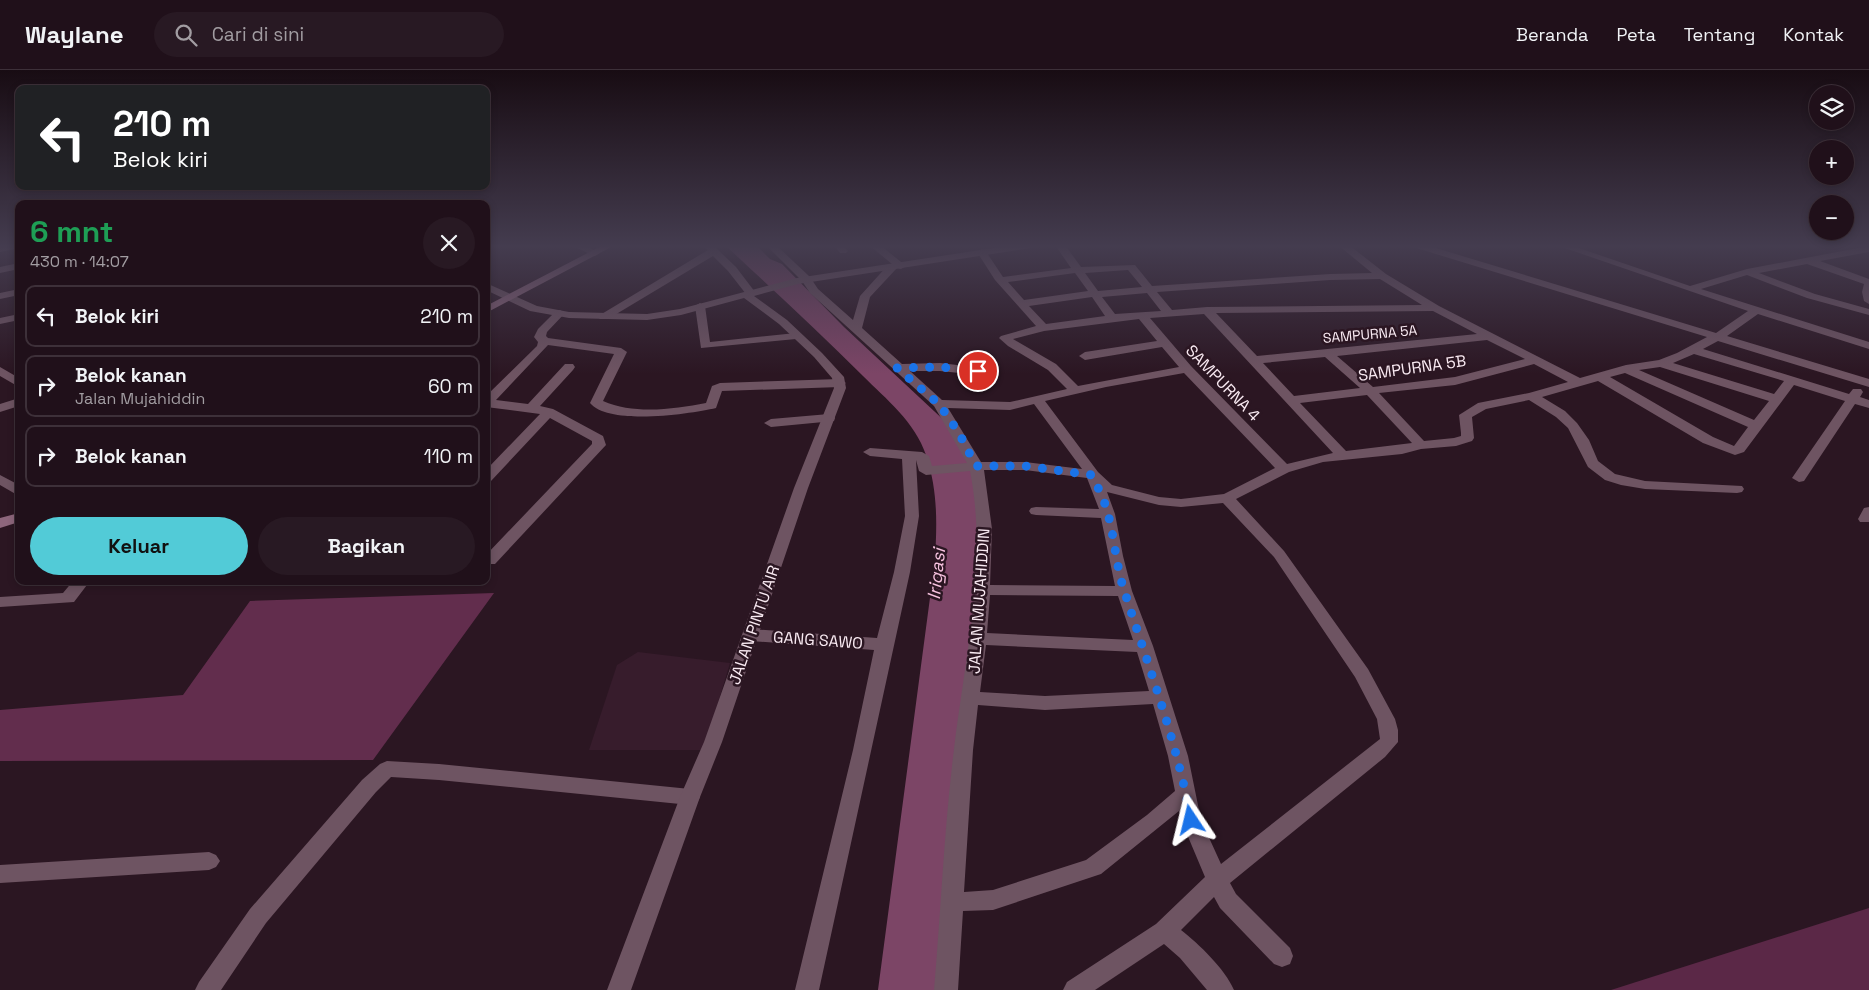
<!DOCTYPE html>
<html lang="id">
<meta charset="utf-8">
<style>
:root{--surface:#20101a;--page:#281923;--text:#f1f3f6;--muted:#a29da2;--line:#3d3039;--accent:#52cbd7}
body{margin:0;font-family:"Space Grotesk",sans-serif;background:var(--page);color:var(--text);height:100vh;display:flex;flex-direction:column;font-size:19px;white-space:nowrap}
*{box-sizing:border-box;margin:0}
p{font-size:16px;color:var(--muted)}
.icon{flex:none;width:28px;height:28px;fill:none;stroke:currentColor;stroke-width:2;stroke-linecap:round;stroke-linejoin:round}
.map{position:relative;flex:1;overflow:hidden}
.drawer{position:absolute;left:15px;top:130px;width:475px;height:385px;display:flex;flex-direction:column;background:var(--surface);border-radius:10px;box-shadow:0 2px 8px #0003,0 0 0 1px var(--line)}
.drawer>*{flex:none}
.hud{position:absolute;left:15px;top:15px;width:475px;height:105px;border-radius:10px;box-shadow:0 2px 8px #0003,0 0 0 1px var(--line);background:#202124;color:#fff;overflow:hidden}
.tools{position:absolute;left:1809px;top:15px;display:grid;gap:10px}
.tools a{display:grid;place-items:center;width:45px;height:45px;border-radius:50%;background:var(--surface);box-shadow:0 2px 8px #0003,0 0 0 1px var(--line);font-size:25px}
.pin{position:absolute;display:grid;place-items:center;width:42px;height:42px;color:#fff;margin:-21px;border:2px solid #fff;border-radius:50%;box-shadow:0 1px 5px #0007}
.me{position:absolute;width:55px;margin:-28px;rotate:350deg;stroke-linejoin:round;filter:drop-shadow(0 0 4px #0008)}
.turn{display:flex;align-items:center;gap:18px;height:105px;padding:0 15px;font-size:22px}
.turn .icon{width:65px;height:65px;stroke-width:2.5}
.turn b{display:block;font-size:35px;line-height:42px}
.round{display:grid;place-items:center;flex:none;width:52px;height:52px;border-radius:26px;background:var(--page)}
.summary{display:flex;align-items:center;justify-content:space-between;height:85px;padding:0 15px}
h1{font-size:30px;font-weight:700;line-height:38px;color:#1e9e55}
.primary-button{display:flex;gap:10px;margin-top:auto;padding:10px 15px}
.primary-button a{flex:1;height:58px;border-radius:30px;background:var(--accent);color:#111;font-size:20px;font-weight:700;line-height:58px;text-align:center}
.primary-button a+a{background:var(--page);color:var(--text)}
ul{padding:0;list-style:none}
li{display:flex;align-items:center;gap:15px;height:62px;margin:0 10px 8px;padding:0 5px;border:2px solid var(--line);border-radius:10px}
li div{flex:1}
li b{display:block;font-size:19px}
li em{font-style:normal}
header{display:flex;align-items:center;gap:30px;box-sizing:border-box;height:70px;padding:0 25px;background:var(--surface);border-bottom:1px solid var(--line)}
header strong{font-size:24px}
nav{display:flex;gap:28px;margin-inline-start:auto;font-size:18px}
.search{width:350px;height:45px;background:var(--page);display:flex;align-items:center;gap:12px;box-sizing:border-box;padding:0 18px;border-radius:28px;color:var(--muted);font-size:19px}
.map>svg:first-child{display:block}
</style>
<header>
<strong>Waylane</strong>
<div class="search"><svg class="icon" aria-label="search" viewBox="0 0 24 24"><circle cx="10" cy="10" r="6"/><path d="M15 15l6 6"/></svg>Cari di sini</div>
<nav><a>Beranda</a><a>Peta</a><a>Tentang</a><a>Kontak</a></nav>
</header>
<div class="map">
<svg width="1869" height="920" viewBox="0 0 1869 920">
<rect width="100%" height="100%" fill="#2b1622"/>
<!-- built -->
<path fill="#371c2c" d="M 638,582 L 730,593 L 704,680 L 589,680 L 617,595 Z"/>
<!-- green -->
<path fill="#5b2847" d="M 1869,838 L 1869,920 L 1611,920 Z"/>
<!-- forest -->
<path fill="#622d4d" d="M 494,523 L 373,690 L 0,691 L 0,640 L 183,625 L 250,531 Z"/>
<!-- water -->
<path fill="#7c4566" d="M 725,175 L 756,175 L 770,189 L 782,194 L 844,257 L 949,355 L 969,390 L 980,445 L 946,920 L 878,920 L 935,490 C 937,453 938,421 926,385 C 915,352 886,329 863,306 C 818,261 771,218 725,175 Z"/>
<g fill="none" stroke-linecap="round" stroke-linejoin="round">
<!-- minor -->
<path fill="#6e5462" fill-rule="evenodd" d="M 6,175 L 19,175 L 19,178 L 0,182 L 0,176 Z
M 571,175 L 584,175 L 600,183 L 595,186 L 592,185 Z
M 703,175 L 713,175 L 736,197 L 755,222 L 754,224 L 746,224 L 728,201 L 713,186 L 608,249 L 600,249 L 598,247 L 600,245 L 708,180 Z
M 766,175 L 776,175 L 810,207 L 818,219 L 853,250 L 860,226 L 888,195 L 892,194 L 869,175 L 880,175 L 906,196 L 901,199 L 897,198 L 870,227 L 862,258 L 902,294 L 940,293 L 983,298 L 985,301 L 983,304 L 979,305 L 940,301 L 910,301 L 942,330 L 1010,332 L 1067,319 L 1048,300 L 1008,276 L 999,268 L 1001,266 L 1036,256 L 995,210 L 977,182 L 982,179 L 985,180 L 1003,207 L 1071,198 L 1055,175 L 1065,175 L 1081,197 L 1135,195 L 1152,216 L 1330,204 L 1372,203 L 1338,175 L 1349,175 L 1386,204 L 1439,236 L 1580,308 L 1626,295 L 1659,290 L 1677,283 L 1707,267 L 1413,177 L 1411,175 L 1426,175 L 1716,263 L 1748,241 L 1556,175 L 1570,175 L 1690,216 L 1747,199 L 1869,176 L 1869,182 L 1820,191 L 1869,209 L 1869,234 L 1864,231 L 1862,222 L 1864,214 L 1807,194 L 1759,203 L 1815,224 L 1869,239 L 1869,245 L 1807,228 L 1747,205 L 1701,219 L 1869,272 L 1869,279 L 1758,244 L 1727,266 L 1869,309 L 1869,317 L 1718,271 L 1703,279 L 1849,324 L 1853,319 L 1861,319 L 1863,322 L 1860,327 L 1869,330 L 1869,338 L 1855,334 L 1804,411 L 1799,412 L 1792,408 L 1845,331 L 1794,315 L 1744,382 L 1735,385 L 1703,373 L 1598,311 L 1542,327 L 1565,341 L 1577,353 L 1589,370 L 1598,391 L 1615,404 L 1645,411 L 1742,416 L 1744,419 L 1742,422 L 1737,423 L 1645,419 L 1621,415 L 1605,410 L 1588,397 L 1568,358 L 1556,347 L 1529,330 L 1486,339 L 1472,347 L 1474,368 L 1472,371 L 1456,376 L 1421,379 L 1402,384 L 1323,392 L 1289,402 L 1236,429 L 1284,481 L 1368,599 L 1395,649 L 1398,660 L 1398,672 L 1385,687 L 1230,813 L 1236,824 L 1290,878 L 1293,886 L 1290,894 L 1282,897 L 1274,894 L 1220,838 L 1214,827 L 1181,860 C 1199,874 1225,899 1234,920 L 1207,920 L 1180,888 L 1164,874 L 1095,920 L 1063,920 L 1067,912 L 1156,854 L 1205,807 L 1181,750 L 1179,741 L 1101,804 L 993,840 L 963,841 L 958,920 L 934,920 C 941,840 944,759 954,679 C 965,587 988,493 970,401 L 926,405 L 919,401 L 916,390 L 919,446 L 910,502 L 819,920 L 795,920 L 853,680 L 874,580 L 751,571 L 745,569 L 743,565 L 745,561 L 751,559 L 877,568 L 894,502 L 905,446 L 902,389 L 870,386 L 863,382 L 870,378 L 922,382 L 929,386 L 932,396 L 967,393 L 934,336 L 810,223 L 802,211 ZM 1128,200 L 1142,217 L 1098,221 L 1085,203 ZM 1075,203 L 1088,221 L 1024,230 L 1008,212 ZM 1380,209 L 1422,235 L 1207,237 L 1172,240 L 1157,222 L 1330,210 ZM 1147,223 L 1161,241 L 1115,244 L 1102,227 ZM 1092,227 L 1105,246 L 1046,254 L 1029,236 ZM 1433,241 L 1477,264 L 1257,286 L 1216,243 ZM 1204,244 L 1333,383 L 1287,394 L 1191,296 L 1150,248 ZM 1139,249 L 1157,271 L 1085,282 L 1079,286 L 1085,290 L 1162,277 L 1179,297 L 1078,316 L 1056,294 L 1013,269 L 1044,261 ZM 1487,270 L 1525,289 L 1455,307 L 1373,317 L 1337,286 ZM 1694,284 L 1784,311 L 1774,324 L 1673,293 ZM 1325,287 L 1360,318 L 1294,326 L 1263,293 ZM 1534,294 L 1568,312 L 1529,323 L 1478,333 L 1459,345 L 1461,363 L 1461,366 L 1454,368 L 1424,371 L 1379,323 L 1455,315 ZM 1660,297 L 1769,331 L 1754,350 L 1639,300 ZM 1184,303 L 1275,398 L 1224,424 L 1181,429 L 1159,427 L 1112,415 L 1098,402 L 1045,331 L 1106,317 ZM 1625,303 L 1748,357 L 1734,376 L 1713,367 L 1610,307 ZM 1367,325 L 1412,373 L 1346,381 L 1300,333 ZM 1034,334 L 1082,399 L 1025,392 L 981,392 L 948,338 L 1010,340 ZM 984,400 L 1025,400 L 1087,408 L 1099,439 L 1036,437 L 1031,438 L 1029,441 L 1031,444 L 1036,445 L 1101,448 L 1115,516 L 990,515 L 992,459 ZM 1107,422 L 1159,435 L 1181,437 L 1223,433 L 1274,487 L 1355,607 L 1377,649 L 1380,669 L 1221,794 L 1201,750 L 1188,686 L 1153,576 L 1132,521 L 1123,486 L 1115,444 ZM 990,525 L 1118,526 L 1133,570 L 987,563 ZM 986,575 L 1137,582 L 1149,621 L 1045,626 L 980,622 ZM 1153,634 L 1168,686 L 1175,721 L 1147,745 L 1086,790 L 993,820 L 964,822 L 973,680 L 978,635 L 1045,640 Z
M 834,175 L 842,175 L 848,181 L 846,183 L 840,183 Z
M 19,193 L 19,199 L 0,203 L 0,197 Z
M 19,219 L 19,225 L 0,229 L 0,223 Z
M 700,233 L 705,236 L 710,272 L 796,263 L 802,266 L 796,269 L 701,278 L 695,236 Z
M 560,240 L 565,243 L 547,262 L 546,266 L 548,268 L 621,278 L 627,282 L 603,331 C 635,345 674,339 706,333 L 712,316 L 720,313 L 840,309 L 846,313 L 840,317 L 722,321 L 716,338 C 690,344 609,356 590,333 L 614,284 L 548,275 L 496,330 L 528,334 L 565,294 L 573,294 L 575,297 L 573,300 L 540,336 L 553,339 L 603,366 L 606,375 L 495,494 L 486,494 L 486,485 L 592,374 L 592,371 L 550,348 L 491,411 L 486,412 L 486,400 L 540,344 L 486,337 L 486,326 L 537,276 L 538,272 L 534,267 L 538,259 L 556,241 Z
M 19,244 L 19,250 L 0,254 L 0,248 Z
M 0,297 L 19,308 L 19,317 L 0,306 Z
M 19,328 L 19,336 L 0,342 L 0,334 Z
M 829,344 L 834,345 L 835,348 L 834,351 L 771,357 L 764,353 L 771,349 Z
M 0,405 L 19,415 L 19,426 L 0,415 Z
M 1869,437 L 1869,452 L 1860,452 L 1858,449 L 1864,438 Z
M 73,511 L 90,511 L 74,532 L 0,537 L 0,527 L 63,523 Z
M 387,691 L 439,694 L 690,719 L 697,721 L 700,727 L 697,733 L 690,735 L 439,710 L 391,707 L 376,722 L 266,853 L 221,920 L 195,920 L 199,912 L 250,839 L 362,710 L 380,694 Z
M 209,782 L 216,785 L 220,791 L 216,797 L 209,800 L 0,813 L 0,795 Z"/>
<!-- tertiary -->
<path fill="#6e5462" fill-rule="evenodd" d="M 1013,175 L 1036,175 L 1031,178 L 798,214 L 754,226 L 787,250 L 822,283 L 844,307 L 846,318 L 808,418 L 722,672 L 700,727 L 631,920 L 607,920 L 680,727 L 704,672 L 794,418 L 834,318 L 832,308 L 814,287 L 779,254 L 744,228 L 681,245 L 647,250 L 569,248 L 530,241 L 486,220 L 486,213 L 537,236 L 569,242 L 647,244 L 680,239 L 797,208 Z"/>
<!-- secondary -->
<path fill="#8d667c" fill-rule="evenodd" d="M 603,175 L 615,175 L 486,243 L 486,236 Z
M 19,443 L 19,452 L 0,458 L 0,448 Z"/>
</g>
<!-- sky -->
<linearGradient id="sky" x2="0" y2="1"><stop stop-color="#180c13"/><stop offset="0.58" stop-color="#443c4f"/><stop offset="1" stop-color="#443c4f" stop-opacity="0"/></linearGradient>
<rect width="1869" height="304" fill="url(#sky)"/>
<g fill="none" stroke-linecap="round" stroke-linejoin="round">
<!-- route -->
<path stroke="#1a73e8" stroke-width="9" stroke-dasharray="0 16.2" d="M 978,301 L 940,297 L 897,298 L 939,334 L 959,363 L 976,396 L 1025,396 L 1092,405 C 1098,418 1105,431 1108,444 C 1115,470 1116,497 1125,523 C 1149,598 1177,672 1191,750"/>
</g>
<g text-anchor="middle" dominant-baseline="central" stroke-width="5" stroke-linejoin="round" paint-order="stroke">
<!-- far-street labels -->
<g font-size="14" fill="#f9eaf2" stroke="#2b1622">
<text transform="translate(1370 264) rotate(-5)">SAMPURNA 5A</text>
</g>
<!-- street labels -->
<g font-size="16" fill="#f9eaf2" stroke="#2b1622">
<text transform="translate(1412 298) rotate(-8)">SAMPURNA 5B</text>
<text transform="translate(1223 313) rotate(46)">SAMPURNA 4</text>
<text transform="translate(979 531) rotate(-86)">JALAN MUJAHIDDIN</text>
<text transform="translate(754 555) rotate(-71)">JALAN PINTU AIR</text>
<text transform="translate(818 570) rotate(4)">GANG SAWO</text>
</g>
<!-- water labels -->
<g font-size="18" font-style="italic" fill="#f7c2df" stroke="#2b1622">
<text transform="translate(936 504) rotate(-84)">Irigasi</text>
</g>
</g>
</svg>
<div class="tools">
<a><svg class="icon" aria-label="layers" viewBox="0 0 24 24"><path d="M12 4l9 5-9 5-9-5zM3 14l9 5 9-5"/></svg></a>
<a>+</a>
<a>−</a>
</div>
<div class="pin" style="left:978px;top:301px;background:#d93025"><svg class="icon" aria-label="arrive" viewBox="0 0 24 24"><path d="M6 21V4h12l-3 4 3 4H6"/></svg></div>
<svg class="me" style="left:1191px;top:750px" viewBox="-20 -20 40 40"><path d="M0-17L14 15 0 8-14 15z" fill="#1a73e8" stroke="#fff" stroke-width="4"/></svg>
<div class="hud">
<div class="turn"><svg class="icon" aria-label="left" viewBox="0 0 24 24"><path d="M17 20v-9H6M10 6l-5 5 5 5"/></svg><div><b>210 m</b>Belok kiri</div></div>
</div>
<section class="drawer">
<div class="summary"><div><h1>6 mnt</h1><p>430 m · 14:07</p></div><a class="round"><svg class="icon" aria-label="close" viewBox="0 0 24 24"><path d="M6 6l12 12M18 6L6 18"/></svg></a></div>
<ul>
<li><svg class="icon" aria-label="left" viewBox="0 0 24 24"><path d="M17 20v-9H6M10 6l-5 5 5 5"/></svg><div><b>Belok kiri</b></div><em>210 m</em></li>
<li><svg class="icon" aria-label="right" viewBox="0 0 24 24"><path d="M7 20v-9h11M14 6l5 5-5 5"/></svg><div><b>Belok kanan</b><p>Jalan Mujahiddin</p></div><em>60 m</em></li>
<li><svg class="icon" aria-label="right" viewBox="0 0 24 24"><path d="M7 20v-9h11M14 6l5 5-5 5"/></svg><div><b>Belok kanan</b></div><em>110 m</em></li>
</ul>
<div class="primary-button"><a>Keluar</a><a>Bagikan</a></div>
</section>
</div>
